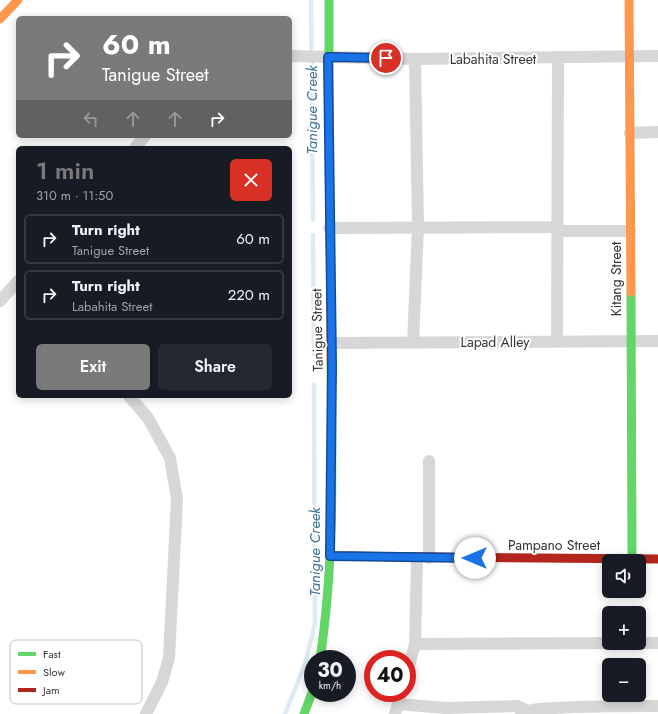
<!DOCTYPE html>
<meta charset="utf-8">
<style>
:root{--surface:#171b24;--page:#242831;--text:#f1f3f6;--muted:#9ea1a6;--line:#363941;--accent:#7a7a7a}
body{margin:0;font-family:Jost,sans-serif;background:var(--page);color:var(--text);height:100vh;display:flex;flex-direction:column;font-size:15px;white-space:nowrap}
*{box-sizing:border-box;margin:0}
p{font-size:13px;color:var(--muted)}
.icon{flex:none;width:22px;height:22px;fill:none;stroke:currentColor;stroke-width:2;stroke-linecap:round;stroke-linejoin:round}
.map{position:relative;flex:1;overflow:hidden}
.panel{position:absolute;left:16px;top:146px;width:276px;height:252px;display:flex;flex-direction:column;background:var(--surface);border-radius:6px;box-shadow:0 2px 10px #0003}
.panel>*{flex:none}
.hud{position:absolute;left:16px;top:16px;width:276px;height:122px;border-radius:6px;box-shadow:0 2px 10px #0003;background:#7a7a7a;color:#fff;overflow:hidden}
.fabs{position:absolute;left:602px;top:554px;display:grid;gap:8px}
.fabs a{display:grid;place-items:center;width:44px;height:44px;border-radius:6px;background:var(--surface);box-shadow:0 2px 10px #0003;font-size:20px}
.speed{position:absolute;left:304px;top:650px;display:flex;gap:8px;font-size:20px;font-weight:700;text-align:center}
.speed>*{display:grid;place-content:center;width:52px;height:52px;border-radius:50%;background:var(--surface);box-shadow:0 2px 10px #0003;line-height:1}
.speed small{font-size:10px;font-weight:400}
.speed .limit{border:6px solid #d22;background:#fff;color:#111}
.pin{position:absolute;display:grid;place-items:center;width:34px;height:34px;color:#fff;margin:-17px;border:2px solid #fff;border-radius:50%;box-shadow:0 1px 4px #0007}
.me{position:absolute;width:44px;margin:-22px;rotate:270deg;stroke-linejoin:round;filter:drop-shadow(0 0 3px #0008)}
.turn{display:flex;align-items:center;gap:14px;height:84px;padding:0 20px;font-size:18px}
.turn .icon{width:52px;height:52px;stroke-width:2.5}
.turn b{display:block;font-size:28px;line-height:34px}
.lanes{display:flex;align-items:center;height:38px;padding:0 20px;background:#0003;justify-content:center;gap:20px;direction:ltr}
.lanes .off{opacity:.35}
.round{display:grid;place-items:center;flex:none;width:42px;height:42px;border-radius:6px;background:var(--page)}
.summary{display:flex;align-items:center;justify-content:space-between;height:68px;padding:0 20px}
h1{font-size:24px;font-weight:600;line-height:30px;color:var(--accent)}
.cta{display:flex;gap:8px;margin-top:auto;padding:8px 20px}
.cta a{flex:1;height:46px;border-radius:6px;background:var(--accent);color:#fff;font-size:16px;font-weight:600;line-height:46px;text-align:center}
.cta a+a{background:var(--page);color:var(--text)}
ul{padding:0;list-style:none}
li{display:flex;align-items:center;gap:12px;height:50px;margin:0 8px 6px;padding:0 12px;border:2px solid var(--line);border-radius:6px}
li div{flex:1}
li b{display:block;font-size:15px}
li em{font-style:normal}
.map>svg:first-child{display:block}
</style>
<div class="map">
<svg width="658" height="714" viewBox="0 0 658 714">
<rect width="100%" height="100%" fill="#fff"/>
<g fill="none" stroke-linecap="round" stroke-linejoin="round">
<!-- stream -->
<path stroke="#ddebf3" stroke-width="4.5" d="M 311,0 L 313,220
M 313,235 L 314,354
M 285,714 L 305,664 L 315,623 L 314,385"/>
<!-- street -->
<path stroke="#d7d7d7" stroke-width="12" d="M 290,56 L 415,59 L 658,56
M 630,133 L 658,132
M 135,148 L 145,136
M 329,228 L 557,227
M 558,231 L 630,231
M 0,301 L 18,281
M 557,342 L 558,59
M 331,343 L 658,341
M 413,343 L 418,227 L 415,59
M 129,396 L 148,418 L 170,458 L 177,499 L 169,658 L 162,682 L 146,714
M 429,558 L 429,461
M 415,644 L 658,643
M 407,673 L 415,644 L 417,558
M 398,704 L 446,708 L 517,706 L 528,711
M 395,714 L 401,693
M 521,714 C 531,708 544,709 555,708 C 589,706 623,706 658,706"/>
<!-- fast -->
<path stroke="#63d668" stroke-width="9" d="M 329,110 L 329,0
M 631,292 L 632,559
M 320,659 C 335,561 332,460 331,361
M 304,714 L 313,690"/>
<!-- slow -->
<path stroke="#ff974d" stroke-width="9" d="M 629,0 L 631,292
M 0,19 L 18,0
M 329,110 L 331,361"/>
<!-- jam -->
<path stroke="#b3261e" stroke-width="9" d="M 330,556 L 658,559"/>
</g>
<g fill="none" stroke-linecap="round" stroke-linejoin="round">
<!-- route casing -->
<g stroke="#114b97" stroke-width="10">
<path id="route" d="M 386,58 L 328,57 L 332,366 L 330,556 L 475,558"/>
</g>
<!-- route -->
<use href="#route" stroke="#1a73e8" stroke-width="7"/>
</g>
<g text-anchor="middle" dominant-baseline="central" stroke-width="4" stroke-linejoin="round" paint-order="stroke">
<!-- street labels -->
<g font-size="14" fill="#333" stroke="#fff">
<text x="493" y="59">Labahita Street</text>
<text transform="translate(616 279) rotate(-90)">Kitang Street</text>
<text transform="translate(317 330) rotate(-91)">Tanigue Street</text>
<text x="495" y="342">Lapad Alley</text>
<text x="554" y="545">Pampano Street</text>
</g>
<!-- water labels -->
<g font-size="15" font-style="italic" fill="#3f7597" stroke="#fff">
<text transform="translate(312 110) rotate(-90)">Tanigue Creek</text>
<text transform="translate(315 552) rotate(-90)">Tanigue Creek</text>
</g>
</g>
<!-- legend -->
<rect x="10" y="640" width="132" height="64" rx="6" fill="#fff" stroke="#c2c2c2" stroke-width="1"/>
<rect x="18" y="652" width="18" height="4" fill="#63d668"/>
<rect x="18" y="670" width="18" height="4" fill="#ff974d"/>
<rect x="18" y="688" width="18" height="4" fill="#b3261e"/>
<g font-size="11" fill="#333">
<text x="43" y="658">Fast</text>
<text x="43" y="676">Slow</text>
<text x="43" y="694">Jam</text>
</g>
</svg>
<div class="fabs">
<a><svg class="icon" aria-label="sound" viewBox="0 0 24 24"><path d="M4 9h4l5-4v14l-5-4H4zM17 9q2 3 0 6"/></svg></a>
<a>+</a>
<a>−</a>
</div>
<div class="speed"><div>30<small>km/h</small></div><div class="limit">40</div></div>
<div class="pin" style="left:386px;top:58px;background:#d93025"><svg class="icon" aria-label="arrive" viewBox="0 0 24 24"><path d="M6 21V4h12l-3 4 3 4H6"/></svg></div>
<svg class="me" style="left:475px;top:558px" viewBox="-20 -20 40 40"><circle r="19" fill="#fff"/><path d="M0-13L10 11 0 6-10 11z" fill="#1a73e8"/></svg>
<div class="hud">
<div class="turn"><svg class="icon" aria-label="right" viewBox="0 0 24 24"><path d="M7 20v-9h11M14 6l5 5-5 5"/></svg><div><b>60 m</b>Tanigue Street</div></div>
<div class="lanes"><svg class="icon off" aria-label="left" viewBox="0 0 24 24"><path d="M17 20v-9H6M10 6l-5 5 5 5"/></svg><svg class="icon off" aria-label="ahead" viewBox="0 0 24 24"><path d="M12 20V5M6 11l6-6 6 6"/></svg><svg class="icon off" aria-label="ahead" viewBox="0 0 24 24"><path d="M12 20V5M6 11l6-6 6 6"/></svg><svg class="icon" aria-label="right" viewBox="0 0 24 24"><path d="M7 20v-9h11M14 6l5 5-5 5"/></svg></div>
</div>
<section class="panel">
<div class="summary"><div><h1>1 min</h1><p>310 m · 11:50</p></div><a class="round" style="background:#d93025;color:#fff"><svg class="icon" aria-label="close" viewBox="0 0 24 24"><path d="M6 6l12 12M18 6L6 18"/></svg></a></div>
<ul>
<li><svg class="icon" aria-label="right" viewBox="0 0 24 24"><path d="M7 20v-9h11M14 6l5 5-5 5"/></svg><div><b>Turn right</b><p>Tanigue Street</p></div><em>60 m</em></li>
<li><svg class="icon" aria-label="right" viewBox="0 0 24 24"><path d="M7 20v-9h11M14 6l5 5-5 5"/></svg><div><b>Turn right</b><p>Labahita Street</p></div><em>220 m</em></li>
</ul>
<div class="cta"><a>Exit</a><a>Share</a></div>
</section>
</div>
